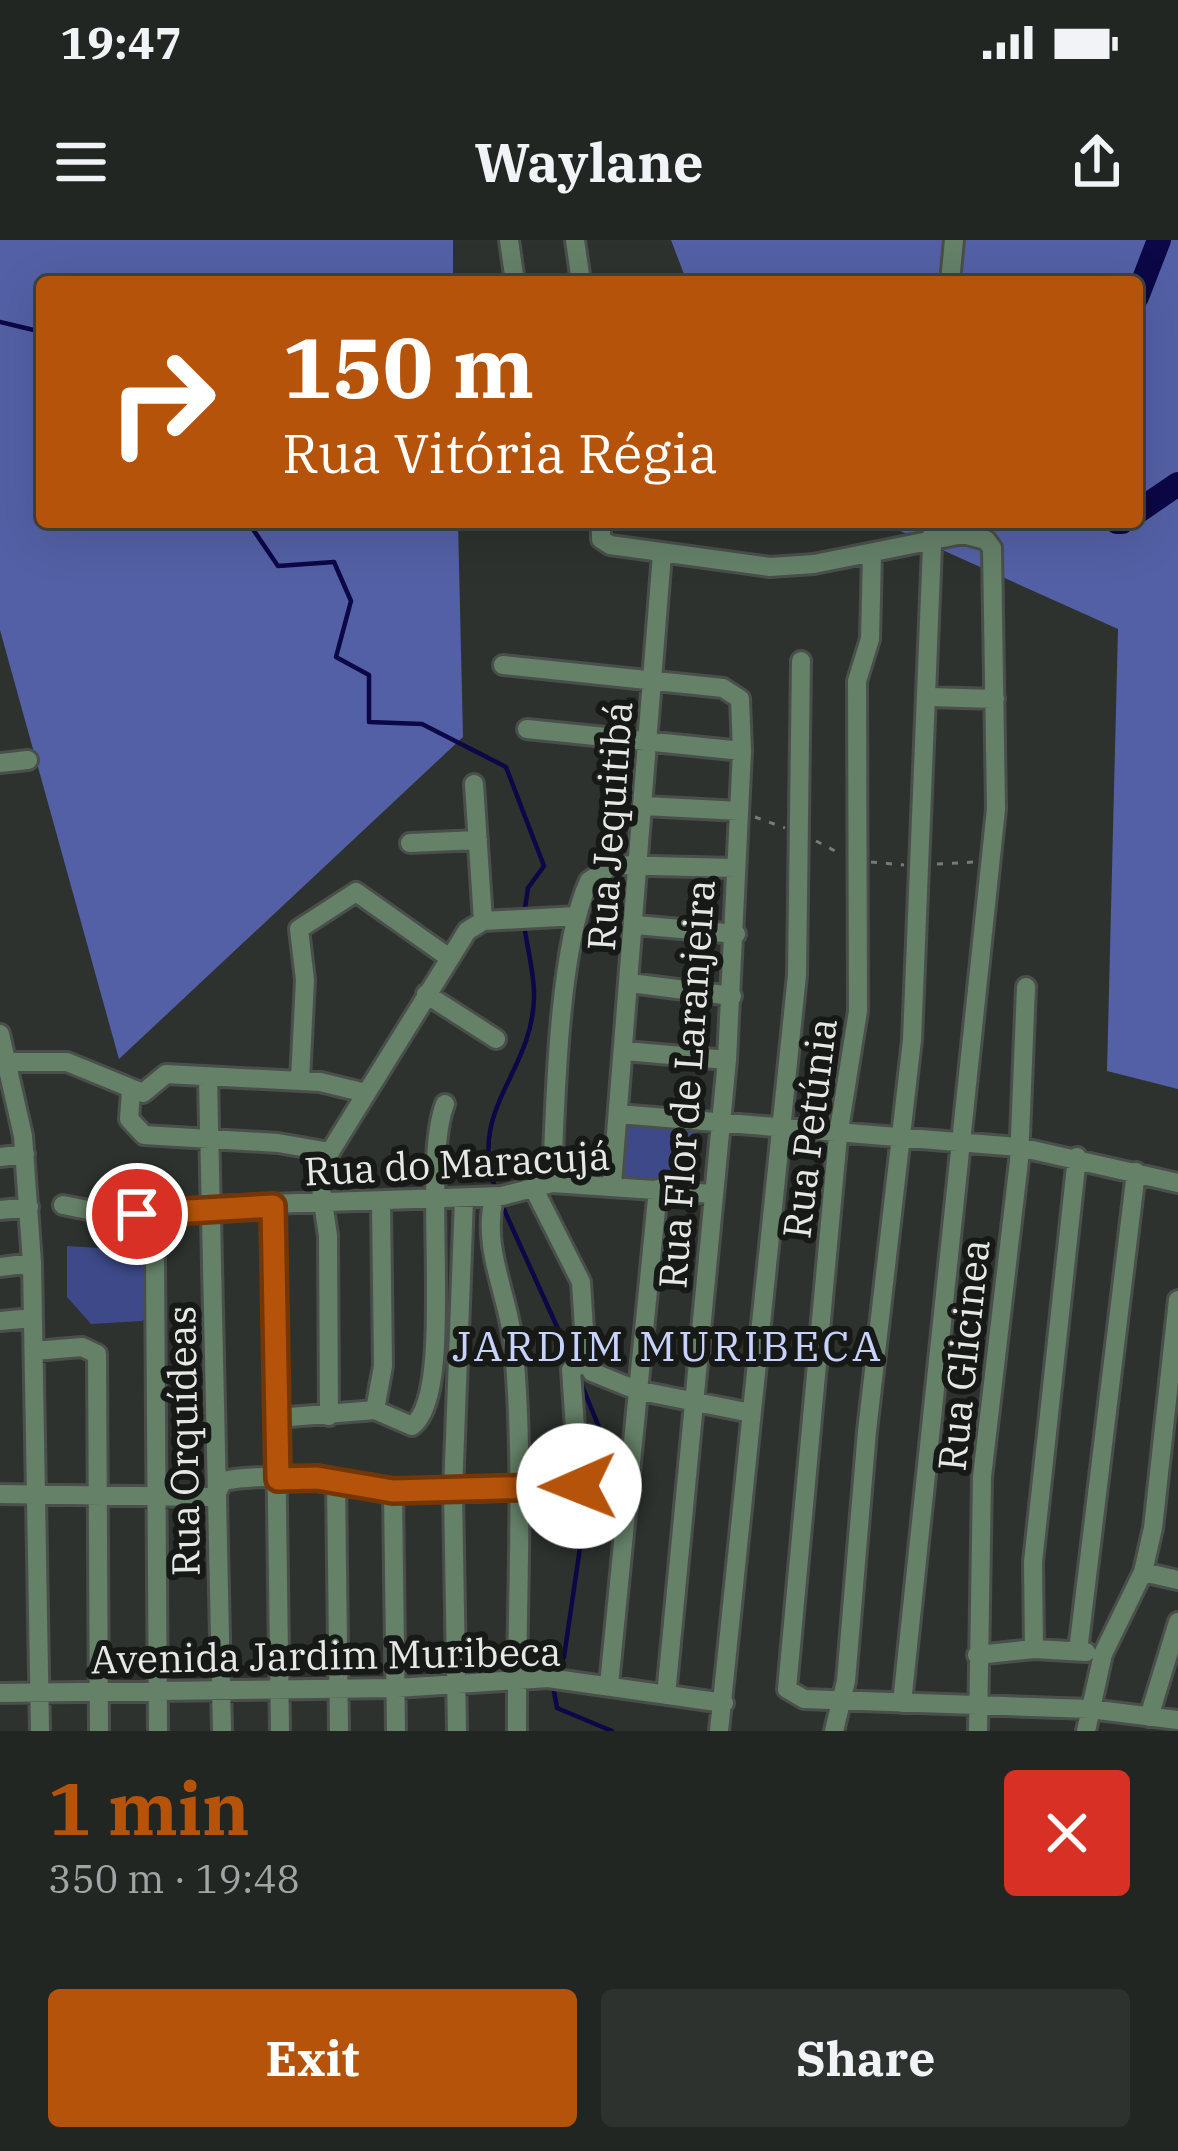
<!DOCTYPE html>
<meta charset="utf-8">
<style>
:root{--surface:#222622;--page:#2e322f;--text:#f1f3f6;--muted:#a2a5a5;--line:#3f4340;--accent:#b45309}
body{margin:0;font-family:"IBM Plex Serif",serif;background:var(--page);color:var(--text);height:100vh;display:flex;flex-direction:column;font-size:45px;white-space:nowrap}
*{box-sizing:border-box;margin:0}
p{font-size:39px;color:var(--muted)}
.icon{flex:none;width:66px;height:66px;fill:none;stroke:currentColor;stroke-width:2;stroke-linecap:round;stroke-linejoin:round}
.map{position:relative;height:1491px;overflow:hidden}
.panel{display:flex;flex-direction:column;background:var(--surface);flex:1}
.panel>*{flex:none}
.hud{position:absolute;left:36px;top:36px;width:1107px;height:252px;border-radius:12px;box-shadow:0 12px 48px #0002,0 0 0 3px var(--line);background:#b45309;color:#fff;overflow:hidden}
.pin{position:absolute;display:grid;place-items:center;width:102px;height:102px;color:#fff;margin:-51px;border:6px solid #fff;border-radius:50%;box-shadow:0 3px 12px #0007}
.me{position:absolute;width:132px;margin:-66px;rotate:269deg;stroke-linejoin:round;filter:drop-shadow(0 0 9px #0008)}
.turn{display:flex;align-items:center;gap:42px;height:252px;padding:0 48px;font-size:54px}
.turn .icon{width:156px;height:156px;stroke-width:2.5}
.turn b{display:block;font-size:84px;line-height:102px}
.round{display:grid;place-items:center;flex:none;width:126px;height:126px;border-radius:12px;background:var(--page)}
.head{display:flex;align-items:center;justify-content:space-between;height:204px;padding:0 48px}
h1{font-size:72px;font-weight:700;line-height:90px;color:var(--accent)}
.button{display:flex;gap:24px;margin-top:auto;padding:24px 48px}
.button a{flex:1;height:138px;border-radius:12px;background:var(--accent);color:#fff;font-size:48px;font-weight:700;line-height:138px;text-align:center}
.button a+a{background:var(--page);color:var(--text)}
.status{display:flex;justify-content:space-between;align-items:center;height:84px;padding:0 60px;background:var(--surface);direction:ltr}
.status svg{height:33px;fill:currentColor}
header{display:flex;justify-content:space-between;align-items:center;height:156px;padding:0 48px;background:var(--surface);font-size:54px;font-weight:700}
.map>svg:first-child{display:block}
</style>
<div class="status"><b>19:47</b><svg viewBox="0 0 49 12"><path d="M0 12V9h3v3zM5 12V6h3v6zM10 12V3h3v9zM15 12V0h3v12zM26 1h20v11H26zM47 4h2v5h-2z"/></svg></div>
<header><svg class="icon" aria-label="menu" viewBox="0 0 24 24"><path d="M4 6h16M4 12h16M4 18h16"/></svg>Waylane<svg class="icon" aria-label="share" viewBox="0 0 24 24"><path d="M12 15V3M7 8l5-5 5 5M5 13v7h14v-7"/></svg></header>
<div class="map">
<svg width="1178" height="1491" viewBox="0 0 1178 1491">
<rect width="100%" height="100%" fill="#2d322e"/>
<!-- green -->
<path fill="#3e498a" d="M 625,881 L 697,888 L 692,944 L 621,936 Z
M 67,1006 L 147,1011 L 149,1074 L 142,1081 L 91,1084 L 67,1057 Z"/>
<!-- forest -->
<path fill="#5360a5" d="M 0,0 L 453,0 L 453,42 L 42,42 L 42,282 L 458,282 L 463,497 L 119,819 L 0,390 Z
M 671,0 L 1178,0 L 1178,849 L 1107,831 L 1118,389 L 880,282 L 1137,282 L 1137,42 L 687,42 Z"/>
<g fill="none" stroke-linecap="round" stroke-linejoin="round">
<!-- stream -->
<path stroke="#0c0746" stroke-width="4.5" d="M 0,82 L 42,92
M 248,282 L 278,326 L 334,322 L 351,361 L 336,417 L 369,435 L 369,482 L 422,484 L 506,527 L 544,626 L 528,648 L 524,675
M 497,953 C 465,870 532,835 534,758 C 535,735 527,708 524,684
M 501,963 L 573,1122
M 579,1138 L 617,1232 L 614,1239
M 556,1430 L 564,1417 L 582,1294 L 611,1250
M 553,1446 L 557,1468 L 612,1491"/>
<!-- river -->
<path stroke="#0c0746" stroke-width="24" d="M 1137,57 L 1159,0
M 1137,272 L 1178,244
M 1117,282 L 1122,282"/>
<!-- minor casing -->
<g stroke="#4a4f4b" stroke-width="24">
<path id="minor" d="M 509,0 L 515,42
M 575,0 L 581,42
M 950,42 L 954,0
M 601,282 L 601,299 L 610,305 L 770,327 L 814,324 L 963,294 L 986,300 L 992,308 L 996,569 L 902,1463
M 872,314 L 870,399 L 857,441 L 858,771 L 838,896 L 787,1449 L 804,1459 L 1090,1469 L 1178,1480
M 503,425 L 723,448 L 740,459 L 742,511 L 727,820 L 666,1455
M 929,457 L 995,459
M 527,489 L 742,511
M 0,523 L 28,520
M 474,544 L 483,681
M 645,566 L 739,571
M 410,603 L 478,600
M 636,685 L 736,694
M 630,743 L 732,756
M 426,754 L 496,799
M 0,794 L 23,896 L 32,1023 L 40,1491
M 625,811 L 727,820
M 10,822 L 67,822 L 143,853 L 166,834 L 320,842 L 366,853
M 208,838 L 222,1491
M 300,840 L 305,740 L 299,689 L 356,652 L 448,717
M 131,852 L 129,879 L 144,895 L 278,903 L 330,912
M 618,874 L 1019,907 L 1178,943
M 0,917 L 25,914
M 552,943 C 555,866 558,709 589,641 L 613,625 L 735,628
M 612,944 L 662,314
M 534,949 L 581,1042 L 586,1121
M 494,957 C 481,1011 510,1057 514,1110 C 525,1236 516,1365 517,1491
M 63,965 L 113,975 L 213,966 L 502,956 L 552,943 L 713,954
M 273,966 L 280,1491
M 0,970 L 29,967
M 155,1020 L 158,1491
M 0,1027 L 32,1023
M 0,1081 L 32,1078
M 34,1111 L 82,1107 L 97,1114 L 99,1491
M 586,1121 L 592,1132 L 636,1150 L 751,1173
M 375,1170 L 412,1186 C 458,1153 419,929 445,864
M 375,1170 L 383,1126 L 381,963
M 329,1176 L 328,996 L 321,948 L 330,912 L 467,691 L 483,681 L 577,676
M 277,1178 L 375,1170
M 336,1241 L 339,1491
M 579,1246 L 571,1130 L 586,1121
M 393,1251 L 396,1491
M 0,1254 L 205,1257 L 215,1256 L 223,1241 C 282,1229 339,1248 397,1251 C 466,1254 540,1250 609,1243
M 1143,1332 L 1178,1340
M 1034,1409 L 1033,1322 L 1077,917
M 1078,1411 L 1136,932
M 977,1415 L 1034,1409 L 1086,1412
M 609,1445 L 658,949
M 0,1453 L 397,1448 L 548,1438 L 724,1463
M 1149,1477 L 1178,1382
M 457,1491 L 453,1251 L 464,958
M 719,1491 L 797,735 L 801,421
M 834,1491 L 846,1441 L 867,1191 L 912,800 L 933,282
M 978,1491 L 982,1237 L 1019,921 L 1026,747
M 1086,1491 L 1103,1414 L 1143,1332 L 1153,1288 L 1178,1060"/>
</g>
<!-- path -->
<path stroke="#777b78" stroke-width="3" stroke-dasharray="6 9" stroke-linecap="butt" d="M 755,577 L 785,588
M 816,601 L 839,613
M 871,622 L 904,625
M 937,624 L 975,622"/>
<!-- minor -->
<use href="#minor" stroke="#658168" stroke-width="18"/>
</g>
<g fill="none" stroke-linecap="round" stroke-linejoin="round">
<!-- route casing -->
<g stroke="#753606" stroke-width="30">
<path id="route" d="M 137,974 L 273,966 L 278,1239 L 317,1238 L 393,1251 L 579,1246"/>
</g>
<!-- route -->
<use href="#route" stroke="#b45309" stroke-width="21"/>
</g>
<g text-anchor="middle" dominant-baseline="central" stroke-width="12" stroke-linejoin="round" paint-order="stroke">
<!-- street labels -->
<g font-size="39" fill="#e5e8e6" stroke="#171917">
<text transform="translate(609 586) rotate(-86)">Rua Jequitibá</text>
<text transform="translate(686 844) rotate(-86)">Rua Flor de Laranjeira</text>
<text transform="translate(809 888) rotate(-83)">Rua Petúnia</text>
<text transform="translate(457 923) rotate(-3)">Rua do Maracujá</text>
<text transform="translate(963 1115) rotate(-84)">Rua Glicinea</text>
<text transform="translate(183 1201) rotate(-91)">Rua Orquídeas</text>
<text transform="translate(326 1415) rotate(-1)">Avenida Jardim Muribeca</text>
</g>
<!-- neighbourhood labels -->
<g font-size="42" letter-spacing="3" fill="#c8d3fd" stroke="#171917">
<text x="668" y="1105">JARDIM MURIBECA</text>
</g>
</g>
</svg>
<div class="pin" style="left:137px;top:974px;background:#d93025"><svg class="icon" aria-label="arrive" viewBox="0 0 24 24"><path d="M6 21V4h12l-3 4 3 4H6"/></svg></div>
<svg class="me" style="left:579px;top:1246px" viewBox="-20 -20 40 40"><circle r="19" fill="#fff"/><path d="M0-13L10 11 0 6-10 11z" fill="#b45309"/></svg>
<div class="hud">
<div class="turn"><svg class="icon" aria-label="right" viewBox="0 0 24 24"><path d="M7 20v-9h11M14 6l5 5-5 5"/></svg><div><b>150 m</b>Rua Vitória Régia</div></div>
</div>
</div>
<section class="panel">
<div class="head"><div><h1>1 min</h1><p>350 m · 19:48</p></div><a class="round" style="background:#d93025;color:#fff"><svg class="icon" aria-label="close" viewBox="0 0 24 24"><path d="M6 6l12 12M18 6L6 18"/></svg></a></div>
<div class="button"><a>Exit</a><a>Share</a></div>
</section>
